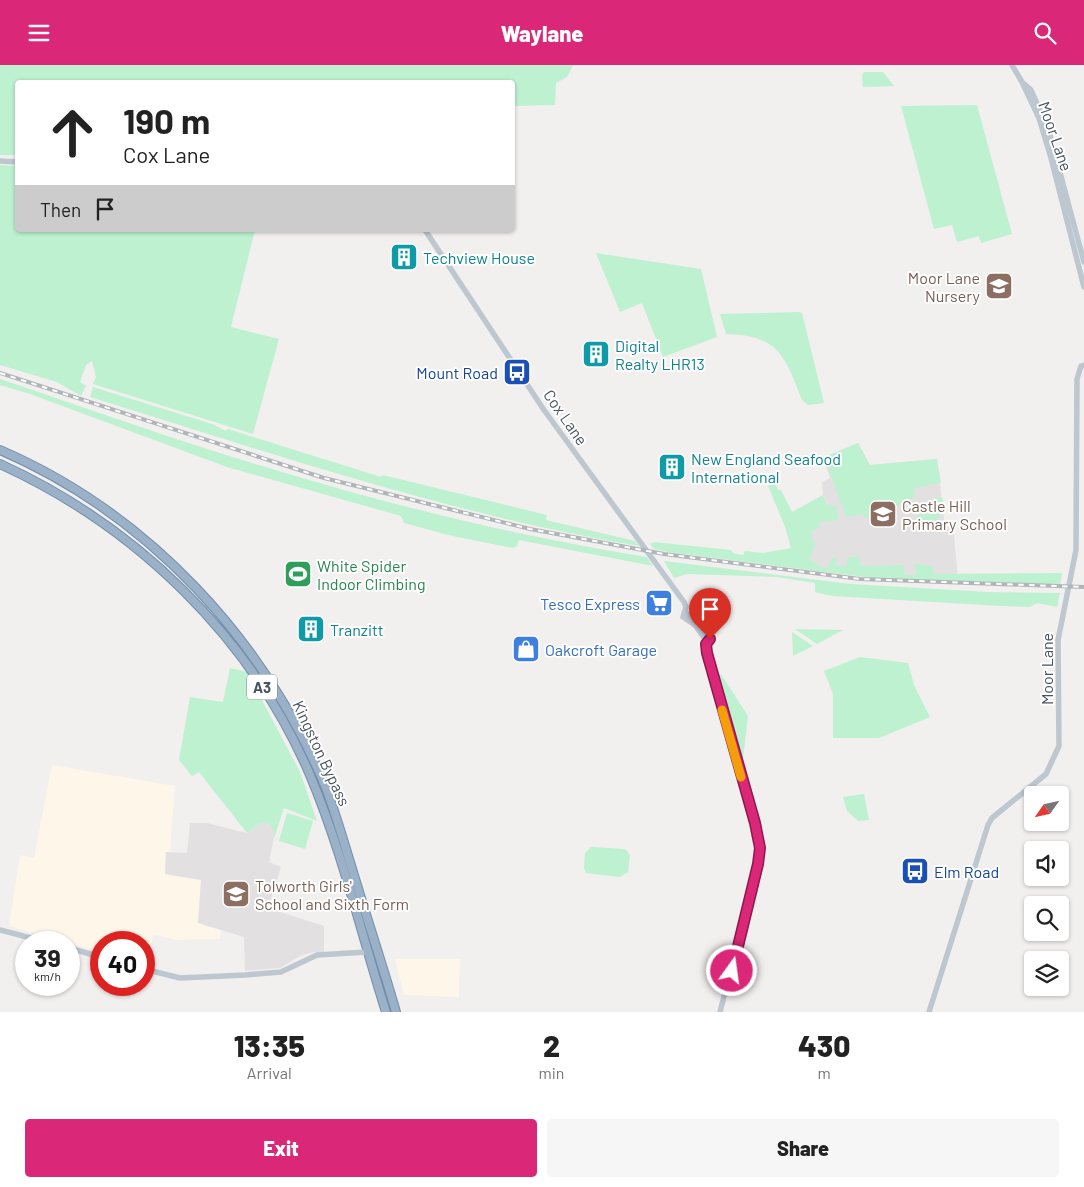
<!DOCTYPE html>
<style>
:root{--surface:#fff;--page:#f6f6f6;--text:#222;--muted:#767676;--accent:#db2777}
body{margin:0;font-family:Barlow,sans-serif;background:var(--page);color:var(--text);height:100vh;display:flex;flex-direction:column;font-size:19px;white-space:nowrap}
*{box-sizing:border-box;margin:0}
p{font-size:16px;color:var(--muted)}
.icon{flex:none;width:28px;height:28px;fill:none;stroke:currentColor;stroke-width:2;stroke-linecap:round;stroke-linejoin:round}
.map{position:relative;height:947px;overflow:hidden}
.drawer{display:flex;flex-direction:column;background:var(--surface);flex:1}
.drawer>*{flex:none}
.banner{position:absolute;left:15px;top:15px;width:500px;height:152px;border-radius:5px;box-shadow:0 1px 4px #0004;background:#fff;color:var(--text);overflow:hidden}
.needle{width:32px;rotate:236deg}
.tools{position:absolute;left:1024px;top:721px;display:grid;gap:10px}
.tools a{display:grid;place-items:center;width:45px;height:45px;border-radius:5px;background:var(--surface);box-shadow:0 1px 4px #0004;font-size:25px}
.speed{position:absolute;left:15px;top:866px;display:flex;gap:10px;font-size:25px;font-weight:700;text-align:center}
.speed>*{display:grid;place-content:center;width:65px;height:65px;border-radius:50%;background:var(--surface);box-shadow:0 1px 4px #0004;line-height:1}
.speed small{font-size:12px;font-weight:400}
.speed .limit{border:8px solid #d22;background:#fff;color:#111}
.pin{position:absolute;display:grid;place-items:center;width:42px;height:42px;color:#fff;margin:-51px -21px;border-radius:50% 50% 50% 0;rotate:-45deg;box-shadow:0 0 5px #0007}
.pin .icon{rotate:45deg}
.me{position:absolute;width:55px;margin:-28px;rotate:14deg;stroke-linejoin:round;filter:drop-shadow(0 0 4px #0008)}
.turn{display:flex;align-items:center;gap:18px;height:105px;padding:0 25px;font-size:22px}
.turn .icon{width:65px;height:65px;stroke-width:2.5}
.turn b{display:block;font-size:35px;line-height:42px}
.then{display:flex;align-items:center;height:48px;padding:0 25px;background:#0003;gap:10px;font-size:19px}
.eta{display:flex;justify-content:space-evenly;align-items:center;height:85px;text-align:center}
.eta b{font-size:30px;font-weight:800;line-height:35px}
.action{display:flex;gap:10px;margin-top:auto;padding:10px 25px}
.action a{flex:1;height:58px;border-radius:5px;background:var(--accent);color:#fff;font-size:20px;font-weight:800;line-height:58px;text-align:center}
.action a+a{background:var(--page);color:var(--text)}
header{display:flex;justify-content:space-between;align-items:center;height:65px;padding:0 25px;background:var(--accent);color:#fff;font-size:22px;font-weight:800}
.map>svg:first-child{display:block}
</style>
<header><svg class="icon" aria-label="menu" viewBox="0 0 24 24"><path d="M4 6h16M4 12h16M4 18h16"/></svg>Waylane<svg class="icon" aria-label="search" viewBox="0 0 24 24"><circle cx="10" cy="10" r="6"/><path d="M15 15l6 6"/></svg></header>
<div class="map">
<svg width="1084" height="947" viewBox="0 0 1084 947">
<rect width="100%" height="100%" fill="#f2efef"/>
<!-- commercial -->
<path fill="#fdf6e9" d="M 52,700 L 175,721 L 170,787 L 166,787 L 165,809 L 201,815 L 198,858 L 221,865 L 220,874 L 177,875 L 153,869 L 151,882 L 144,880 L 144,878 L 101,878 L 101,887 L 9,861 L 20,790 L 34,793 Z
M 395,894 L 460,894 L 459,932 L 404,930 Z"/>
<!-- education -->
<path fill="#e3e0e1" d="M 858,378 L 870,400 L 937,394 L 945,462 L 953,461 L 958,514 L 810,506 L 791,483 L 830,446 L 823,430 L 822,417 L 830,413 L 823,393 Z
M 190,758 L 207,758 L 247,768 L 261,758 L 268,758 L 273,764 L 274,773 L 269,797 L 281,802 L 268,843 L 324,861 L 324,888 L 314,887 L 302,890 L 280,903 L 245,906 L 244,872 L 198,858 L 201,815 L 165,809 L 166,787 L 187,788 Z"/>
<!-- green -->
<path fill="#bdf1d0" d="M 0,0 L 573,0 L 567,12 L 556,18 L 555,40 L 513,41 L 512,18 L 18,18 L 17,90 L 0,90 Z
M 864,7 L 883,7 L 894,21 L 863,22 L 862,10 Z
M 977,40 L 1012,169 L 981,178 L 979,171 L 957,177 L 952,160 L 934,164 L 901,41 Z
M 0,100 L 17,101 L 18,165 L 255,165 L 231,262 L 279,274 L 253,369 L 93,319 L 96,312 L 92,296 L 86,300 L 80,317 L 86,321 L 81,331 L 57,317 L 0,300 Z
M 596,188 L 701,204 L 717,272 L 663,292 L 642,238 L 620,247 Z
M 799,247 L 802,248 L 824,338 L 808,340 L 802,335 C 785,291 778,270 726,269 L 720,249 Z
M 0,314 C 87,343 174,375 262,401 C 388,440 517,471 647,492 L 653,501 L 519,475 L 517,481 L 513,483 L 448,470 L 404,458 L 401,451 L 227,402 L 30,329 L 0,320 Z
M 93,322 L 212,359 L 226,366 L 228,364 L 381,412 L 383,410 L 547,450 L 546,455 L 635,476 L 639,481 C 452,450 271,388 90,332 Z
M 858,378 L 870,400 L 937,394 L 941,418 L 914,423 L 915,432 L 907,436 L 905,439 L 887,441 L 886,452 L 865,453 L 862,449 L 846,452 L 824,392 Z
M 775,418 L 778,425 L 781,425 L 792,447 L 823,430 L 827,440 L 837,441 L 838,455 L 820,457 L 819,463 L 811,467 L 813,477 L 816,479 L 809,495 C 816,497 821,503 828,504 L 831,494 L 837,492 L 836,501 L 846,501 L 848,492 L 859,492 L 861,501 L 904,500 L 904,510 L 916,510 L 915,499 L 933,501 L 934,509 L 1062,508 L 1060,520 L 873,513 L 668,487 L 654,484 L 650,479 L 654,477 L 731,485 L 733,488 L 743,490 L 745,486 L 763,488 L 791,483 L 785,462 L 768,421 Z
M 942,432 L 944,443 L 937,455 L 916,455 L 917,450 L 936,447 L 935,433 Z
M 664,496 L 851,519 L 988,527 L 1060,528 L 1057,542 L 1037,538 L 1030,542 L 1000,541 L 832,531 L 815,527 L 815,518 L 776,512 L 687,509 L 674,513 Z
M 795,564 L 843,565 L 817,579 Z
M 792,567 L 813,581 L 793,591 Z
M 860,592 L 908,598 L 914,620 L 930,652 L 879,673 L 833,673 L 833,629 L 824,606 Z
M 230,603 L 247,607 L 300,707 L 317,756 L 284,743 L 274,773 L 273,764 L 268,758 L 261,758 L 247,768 L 199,707 L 192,711 L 179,695 L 190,632 L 223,637 Z
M 721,609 L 748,651 L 742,702 L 717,612 Z
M 864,729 L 869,755 L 858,756 L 847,746 L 843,732 Z
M 287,748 L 313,756 L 305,784 L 279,776 Z
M 591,782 L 625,784 L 630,790 L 628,807 L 620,812 L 586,808 L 584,803 L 585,788 Z"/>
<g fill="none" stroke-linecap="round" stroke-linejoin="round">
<!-- trunk casing -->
<g stroke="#718eac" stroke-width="10">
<path id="trunk" d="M 0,385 C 148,449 265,575 326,723 C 338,755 347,788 357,820 C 370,863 384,905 396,947
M 0,399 C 136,461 251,572 310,710 C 342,786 361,868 386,947"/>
</g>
<!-- tertiary -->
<path stroke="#bdc7cf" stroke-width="5.5" d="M 1012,0 L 1022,17 L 1031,25 L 1048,63 L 1084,197
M 1022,17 L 1039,53 L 1051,93 L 1084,222
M 0,96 L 18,97
M 425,165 L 544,345 L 684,537 L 686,542 L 683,552 L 695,560 L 707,577
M 685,547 L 699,558 L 710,573 L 706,579 L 707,588 C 718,628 729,669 740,710 C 748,740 761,767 758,799 L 720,947
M 0,865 L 50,878
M 69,883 L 101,892
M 144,904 L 180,913 L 245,910 L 281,907 L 317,890 L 367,887
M 929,947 L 988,760 L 992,753 L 1046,709 L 1059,681 L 1058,575 L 1076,485 L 1077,314 L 1081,301 L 1084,300"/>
<!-- trunk -->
<use href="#trunk" stroke="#9ab1c8" stroke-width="8"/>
<!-- rail casing -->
<g stroke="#b1b5ba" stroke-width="4">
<path id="rail" d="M 0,308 L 324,413 L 530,464 L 664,489 L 860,514 L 1084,522"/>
</g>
<!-- rail -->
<use href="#rail" stroke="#fff" stroke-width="2" stroke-dasharray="5.5" stroke-linecap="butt"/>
</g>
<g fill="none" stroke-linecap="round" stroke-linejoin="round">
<!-- route casing -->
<g stroke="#8e194d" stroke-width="12">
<path id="route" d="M 710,574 L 706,579 L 707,588 L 755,758 L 760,783 L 758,799 L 732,906"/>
</g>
<!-- route -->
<use href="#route" stroke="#db2777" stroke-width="9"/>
<!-- slow -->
<path stroke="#f59e0b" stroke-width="9" d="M 722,645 L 741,712"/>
</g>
<!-- icons -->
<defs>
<g id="building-square" transform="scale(1.4375)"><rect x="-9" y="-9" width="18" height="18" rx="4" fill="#0f9aa8" stroke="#fff"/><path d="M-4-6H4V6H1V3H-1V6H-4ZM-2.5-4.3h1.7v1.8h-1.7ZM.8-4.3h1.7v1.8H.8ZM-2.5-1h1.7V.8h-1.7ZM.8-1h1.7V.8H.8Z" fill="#fff"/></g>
<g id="school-square" transform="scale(1.4375)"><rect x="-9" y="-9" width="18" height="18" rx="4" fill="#8d6e63" stroke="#fff"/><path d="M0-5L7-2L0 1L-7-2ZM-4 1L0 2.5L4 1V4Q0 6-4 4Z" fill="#fff"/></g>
<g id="bus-square" transform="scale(1.4375)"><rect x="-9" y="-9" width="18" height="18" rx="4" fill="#1a4fb4" stroke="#fff"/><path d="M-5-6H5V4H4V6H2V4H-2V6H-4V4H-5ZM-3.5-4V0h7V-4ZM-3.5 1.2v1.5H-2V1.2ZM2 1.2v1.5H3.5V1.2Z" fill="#fff"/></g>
<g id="stadium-square" transform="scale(1.4375)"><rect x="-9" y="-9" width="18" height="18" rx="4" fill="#2e9e5b" stroke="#fff"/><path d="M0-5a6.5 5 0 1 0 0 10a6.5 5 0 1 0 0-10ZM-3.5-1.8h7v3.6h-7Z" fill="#fff"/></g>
<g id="supermarket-square" transform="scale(1.4375)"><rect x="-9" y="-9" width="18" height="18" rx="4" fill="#3f7fe0" stroke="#fff"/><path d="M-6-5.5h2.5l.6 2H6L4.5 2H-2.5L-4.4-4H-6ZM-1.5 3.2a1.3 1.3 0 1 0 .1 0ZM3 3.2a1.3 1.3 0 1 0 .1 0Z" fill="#fff"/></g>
<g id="shop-square" transform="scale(1.4375)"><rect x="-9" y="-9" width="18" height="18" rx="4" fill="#3f7fe0" stroke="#fff"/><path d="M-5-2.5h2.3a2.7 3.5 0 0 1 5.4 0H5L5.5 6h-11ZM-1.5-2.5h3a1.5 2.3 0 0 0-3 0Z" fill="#fff"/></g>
</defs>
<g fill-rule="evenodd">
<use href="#building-square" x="404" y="192"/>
<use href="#school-square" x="999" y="221"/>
<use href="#building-square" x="596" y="289"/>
<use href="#bus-square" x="517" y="307"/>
<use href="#building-square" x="672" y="402"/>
<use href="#school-square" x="883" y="449"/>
<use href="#stadium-square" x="298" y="509"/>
<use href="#supermarket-square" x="659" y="538"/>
<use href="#building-square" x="311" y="564"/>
<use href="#shop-square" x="526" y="584"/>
<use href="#bus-square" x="915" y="806"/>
<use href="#school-square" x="236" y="829"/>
</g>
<g text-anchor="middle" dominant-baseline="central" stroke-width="4" stroke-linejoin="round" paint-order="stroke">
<!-- shield labels -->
<rect fill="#fff" stroke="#7e878e" stroke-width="1" x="247" y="609.5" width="30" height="25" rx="4"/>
<g font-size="15" font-weight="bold" fill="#47535e">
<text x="262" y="622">A3</text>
</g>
<!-- street labels -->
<g font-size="16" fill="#47535e" stroke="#fff">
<text transform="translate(1056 71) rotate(71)">Moor Lane</text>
<text transform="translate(566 352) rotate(55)">Cox Lane</text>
<text transform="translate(1046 604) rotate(-90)">Moor Lane</text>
<text transform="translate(322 688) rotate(65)">Kingston Bypass</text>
</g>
<!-- culture labels -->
<g font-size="16" fill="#0d838f" stroke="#fff" text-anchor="start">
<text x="423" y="192">Techview House</text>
<text x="615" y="280">Digital<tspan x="615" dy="18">Realty LHR13</tspan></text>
<text x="691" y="393">New England Seafood<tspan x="691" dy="18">International</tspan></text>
<text x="330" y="564">Tranzitt</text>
</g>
<!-- education labels -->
<g font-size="16" fill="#785e54" stroke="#fff" text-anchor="start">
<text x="980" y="212" text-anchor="end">Moor Lane<tspan x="980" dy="18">Nursery</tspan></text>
<text x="902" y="440">Castle Hill<tspan x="902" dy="18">Primary School</tspan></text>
<text x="255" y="820">Tolworth Girls'<tspan x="255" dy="18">School and Sixth Form</tspan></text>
</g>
<!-- transit labels -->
<g font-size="16" fill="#164399" stroke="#fff" text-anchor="end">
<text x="498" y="307">Mount Road</text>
<text x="934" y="806" text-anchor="start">Elm Road</text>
</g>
<!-- leisure labels -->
<g font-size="16" fill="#27864d" stroke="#fff" text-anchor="start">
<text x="317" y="500">White Spider<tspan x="317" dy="18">Indoor Climbing</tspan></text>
</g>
<!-- shop labels -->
<g font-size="16" fill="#366cbe" stroke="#fff" text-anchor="end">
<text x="640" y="538">Tesco Express</text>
<text x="545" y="584" text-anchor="start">Oakcroft Garage</text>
</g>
</g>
</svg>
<div class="tools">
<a><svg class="needle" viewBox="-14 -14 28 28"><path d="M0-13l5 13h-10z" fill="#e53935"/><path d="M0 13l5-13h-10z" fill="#767676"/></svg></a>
<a><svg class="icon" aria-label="sound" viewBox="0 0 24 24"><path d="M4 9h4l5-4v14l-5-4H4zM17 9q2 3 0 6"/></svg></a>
<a><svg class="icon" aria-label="search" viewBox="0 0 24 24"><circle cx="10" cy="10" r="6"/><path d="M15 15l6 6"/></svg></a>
<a><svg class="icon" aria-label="layers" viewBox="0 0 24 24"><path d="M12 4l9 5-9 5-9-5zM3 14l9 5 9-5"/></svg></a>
</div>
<div class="speed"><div>39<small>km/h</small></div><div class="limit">40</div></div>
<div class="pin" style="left:710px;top:574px;background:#d93025"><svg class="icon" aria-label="arrive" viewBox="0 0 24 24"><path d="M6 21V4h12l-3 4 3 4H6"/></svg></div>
<svg class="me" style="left:732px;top:906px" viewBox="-20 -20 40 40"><circle r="17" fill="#db2777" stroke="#fff" stroke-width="3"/><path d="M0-11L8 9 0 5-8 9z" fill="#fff"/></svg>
<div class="banner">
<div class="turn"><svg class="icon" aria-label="ahead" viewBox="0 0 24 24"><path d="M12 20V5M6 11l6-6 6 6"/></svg><div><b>190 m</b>Cox Lane</div></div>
<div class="then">Then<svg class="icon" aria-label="arrive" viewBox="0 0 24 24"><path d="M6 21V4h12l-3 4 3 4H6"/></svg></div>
</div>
</div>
<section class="drawer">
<div class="eta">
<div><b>13:35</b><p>Arrival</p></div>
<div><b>2</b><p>min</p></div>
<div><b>430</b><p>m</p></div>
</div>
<div class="action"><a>Exit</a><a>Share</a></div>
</section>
